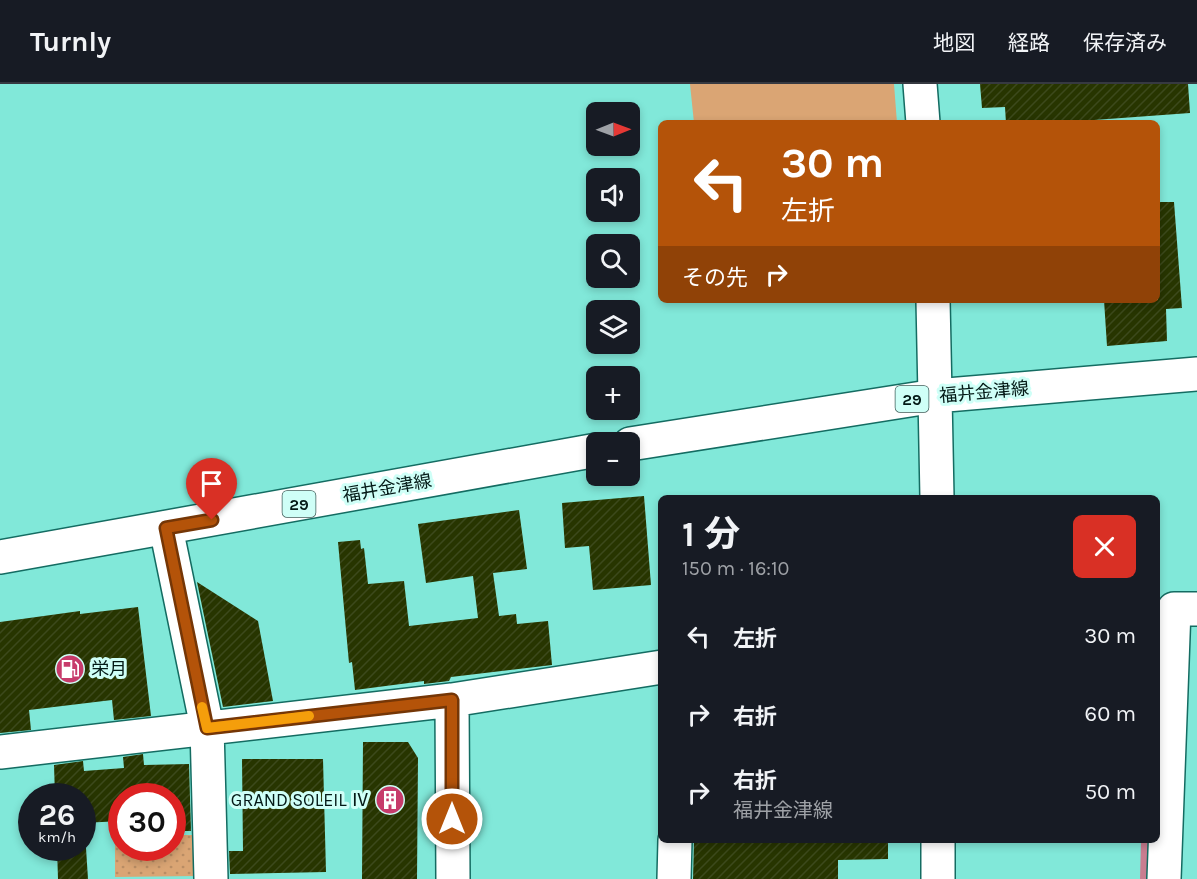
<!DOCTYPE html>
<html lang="ja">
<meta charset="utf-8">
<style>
:root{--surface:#171b24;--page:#20242c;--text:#f1f3f6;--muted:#9ea1a6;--line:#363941}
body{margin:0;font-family:Karla,"Noto Sans JP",sans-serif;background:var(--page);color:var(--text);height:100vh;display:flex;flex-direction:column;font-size:22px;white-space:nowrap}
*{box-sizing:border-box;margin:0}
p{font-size:20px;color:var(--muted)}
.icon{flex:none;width:33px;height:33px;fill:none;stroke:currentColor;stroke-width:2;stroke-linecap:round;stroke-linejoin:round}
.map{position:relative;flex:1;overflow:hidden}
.drawer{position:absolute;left:658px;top:411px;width:502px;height:348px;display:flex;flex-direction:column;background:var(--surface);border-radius:9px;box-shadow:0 3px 9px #0003}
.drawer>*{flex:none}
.guide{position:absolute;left:658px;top:36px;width:502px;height:183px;border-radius:9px;box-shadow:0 3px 9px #0003;background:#b45309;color:#fff;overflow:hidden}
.needle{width:39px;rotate:89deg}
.controls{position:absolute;left:586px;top:18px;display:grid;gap:12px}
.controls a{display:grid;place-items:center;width:54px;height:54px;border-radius:9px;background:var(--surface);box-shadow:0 3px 9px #0003;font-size:30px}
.speed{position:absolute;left:18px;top:699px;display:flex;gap:12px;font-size:30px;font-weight:700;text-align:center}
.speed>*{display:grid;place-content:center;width:78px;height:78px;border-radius:50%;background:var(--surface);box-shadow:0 3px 9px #0003;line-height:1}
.speed small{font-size:15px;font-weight:400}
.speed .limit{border:9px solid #d22;background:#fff;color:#111}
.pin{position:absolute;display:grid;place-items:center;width:51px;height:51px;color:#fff;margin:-62px -26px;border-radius:50% 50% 50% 0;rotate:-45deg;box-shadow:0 0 6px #0007}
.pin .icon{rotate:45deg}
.me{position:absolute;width:66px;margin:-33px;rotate:0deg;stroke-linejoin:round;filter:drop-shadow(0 0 4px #0008)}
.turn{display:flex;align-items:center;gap:21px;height:126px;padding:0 24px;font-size:27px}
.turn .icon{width:78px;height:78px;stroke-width:2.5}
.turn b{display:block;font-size:42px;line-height:51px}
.then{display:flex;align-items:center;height:57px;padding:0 24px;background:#0003;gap:12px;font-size:22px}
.round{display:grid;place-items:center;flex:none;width:63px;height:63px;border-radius:9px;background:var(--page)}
.summary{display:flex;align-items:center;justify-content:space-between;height:102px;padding:0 24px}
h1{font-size:36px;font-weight:700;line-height:45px}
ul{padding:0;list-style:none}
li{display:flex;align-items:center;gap:18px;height:78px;padding:0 24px}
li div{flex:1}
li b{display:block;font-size:22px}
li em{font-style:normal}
header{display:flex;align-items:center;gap:36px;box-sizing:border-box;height:84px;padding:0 30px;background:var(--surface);border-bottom:2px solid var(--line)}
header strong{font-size:28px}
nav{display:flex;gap:33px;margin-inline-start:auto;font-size:21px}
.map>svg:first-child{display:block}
</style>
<header>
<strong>Turnly</strong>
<nav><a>地図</a><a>経路</a><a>保存済み</a></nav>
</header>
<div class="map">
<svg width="1197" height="795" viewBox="0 0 1197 795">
<defs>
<pattern id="grass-dots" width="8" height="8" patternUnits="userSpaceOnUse" patternTransform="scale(1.5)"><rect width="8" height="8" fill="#daa574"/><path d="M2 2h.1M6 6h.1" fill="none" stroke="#b98d64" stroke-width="1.8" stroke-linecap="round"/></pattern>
<pattern id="building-hatch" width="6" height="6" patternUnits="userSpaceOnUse" patternTransform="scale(1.5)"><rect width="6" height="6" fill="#273500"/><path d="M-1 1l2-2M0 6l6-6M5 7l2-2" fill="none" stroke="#3c491c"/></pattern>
</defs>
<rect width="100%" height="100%" fill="#81e8d9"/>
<!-- grass -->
<path fill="url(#grass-dots)" d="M 173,751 L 199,751 L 199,792 L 115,793 L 115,752 L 121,752 L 122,764 L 172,764 Z"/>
<!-- garden -->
<path fill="#daa574" d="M 690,0 L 894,0 L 897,39 L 694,39 Z"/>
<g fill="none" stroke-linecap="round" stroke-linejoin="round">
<!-- stream -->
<path stroke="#c97d90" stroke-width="8" d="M 1144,795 L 1145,756"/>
</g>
<!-- building -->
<path fill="url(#building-hatch)" d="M 980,0 L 1188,0 L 1190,29 L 1053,39 L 1006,39 L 1005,23 L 982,24 Z
M 1158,118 L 1174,118 L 1182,224 L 1166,225 L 1167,257 L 1107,262 L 1104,216 L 1158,216 Z
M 644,412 L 651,501 L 593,506 L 589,462 L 565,464 L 562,419 Z
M 519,426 L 527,485 L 493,489 L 499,532 L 516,530 L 517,540 L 548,537 L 552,581 L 451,593 L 449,597 L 424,600 L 424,597 L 355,606 L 352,578 L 349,579 L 338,458 L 360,456 L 361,465 L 364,464 L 368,500 L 404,497 L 409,542 L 478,534 L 473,492 L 426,499 L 418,440 Z
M 197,498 L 258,537 L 273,617 L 223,623 Z
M 138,523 L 151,632 L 114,636 L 112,616 L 29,626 L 31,646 L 0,649 L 0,538 L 80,527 L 80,530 Z
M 363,658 L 408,658 L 418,674 L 417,795 L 362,795 Z
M 143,670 L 144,681 L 189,680 L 191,747 L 172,747 L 172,712 L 122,712 L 122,737 L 82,739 L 82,712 L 55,712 L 54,681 L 83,677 L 84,687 L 124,684 L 123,673 Z
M 242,675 L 323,675 L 326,788 L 230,790 L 229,767 L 243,767 Z
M 694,756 L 888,756 L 888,775 L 838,776 L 838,795 L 693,795 Z
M 57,764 L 86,764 L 88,795 L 58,795 Z"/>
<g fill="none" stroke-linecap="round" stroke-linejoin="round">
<!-- minor casing -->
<g stroke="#146c62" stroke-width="36">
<path id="minor" d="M 920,0 L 923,39
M 933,216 L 935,312
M 166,444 L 207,643 L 211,795
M 452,616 L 453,795
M 0,668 L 452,616 L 662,583
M 674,795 L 675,756
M 1164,795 L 1174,525 L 1197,525"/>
</g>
<!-- major casing -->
<g stroke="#146c62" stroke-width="36">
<path id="major" d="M 935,312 L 937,414
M 630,360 L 935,312 L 1197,290
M 0,473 L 597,366
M 938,756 L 938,795"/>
</g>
<!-- minor -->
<use href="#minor" stroke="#fff" stroke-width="33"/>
<!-- major -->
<use href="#major" stroke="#fff" stroke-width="33"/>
</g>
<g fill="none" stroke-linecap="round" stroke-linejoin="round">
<!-- route casing -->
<g stroke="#753606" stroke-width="15">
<path id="route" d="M 212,436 L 166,444 L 207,644 L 452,616 L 452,735"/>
</g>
<!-- route -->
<use href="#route" stroke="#b45309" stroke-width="10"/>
<!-- slow -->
<path stroke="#f59e0b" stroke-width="10" d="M 202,623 L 207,644 L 309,632"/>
</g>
<!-- icons -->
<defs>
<g id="fuel-disc" transform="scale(1.5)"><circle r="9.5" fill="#c73b6b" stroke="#cffff7"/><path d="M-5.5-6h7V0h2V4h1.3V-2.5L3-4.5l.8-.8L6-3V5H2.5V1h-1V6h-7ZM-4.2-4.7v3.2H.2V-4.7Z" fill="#fff"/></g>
<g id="building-disc" transform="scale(1.5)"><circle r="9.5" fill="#c73b6b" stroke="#cffff7"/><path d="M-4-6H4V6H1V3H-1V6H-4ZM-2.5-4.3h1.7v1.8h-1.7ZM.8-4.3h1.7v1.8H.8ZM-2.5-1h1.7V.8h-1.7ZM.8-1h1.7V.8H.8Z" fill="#fff"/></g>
</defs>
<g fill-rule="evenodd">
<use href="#fuel-disc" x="70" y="585"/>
<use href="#building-disc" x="390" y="716"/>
</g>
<g text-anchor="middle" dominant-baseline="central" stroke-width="6" stroke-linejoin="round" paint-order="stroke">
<!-- shield labels -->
<g fill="#cffff7" stroke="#405e5a" stroke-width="1.5">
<rect x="895.5" y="302" width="33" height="26" rx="4.5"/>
<rect x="282.5" y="407" width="33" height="26" rx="4.5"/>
</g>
<g font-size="16" font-weight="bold" fill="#031916">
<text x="912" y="315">29</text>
<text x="299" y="420">29</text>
</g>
<!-- street labels -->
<g font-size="18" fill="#031916" stroke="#cffff7">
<text transform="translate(984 308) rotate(-5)">福井金津線</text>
<text transform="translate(387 404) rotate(-10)">福井金津線</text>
</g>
<!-- poi labels -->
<g font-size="18" fill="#031916" stroke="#cffff7" text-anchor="start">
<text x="91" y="585">栄月</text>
<text x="369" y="716" text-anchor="end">GRAND SOLEIL Ⅳ</text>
</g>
</g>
</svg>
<div class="controls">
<a><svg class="needle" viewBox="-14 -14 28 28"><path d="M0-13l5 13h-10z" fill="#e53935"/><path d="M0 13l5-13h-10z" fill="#9ea1a6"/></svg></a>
<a><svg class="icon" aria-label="sound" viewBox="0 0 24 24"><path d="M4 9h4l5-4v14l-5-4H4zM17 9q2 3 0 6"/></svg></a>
<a><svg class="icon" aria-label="search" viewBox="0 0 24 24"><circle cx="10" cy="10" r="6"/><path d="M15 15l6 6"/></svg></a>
<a><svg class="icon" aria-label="layers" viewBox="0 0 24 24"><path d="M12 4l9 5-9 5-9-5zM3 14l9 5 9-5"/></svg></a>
<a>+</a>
<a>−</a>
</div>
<div class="speed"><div>26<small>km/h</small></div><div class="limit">30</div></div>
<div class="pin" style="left:212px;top:436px;background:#d93025"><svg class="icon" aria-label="arrive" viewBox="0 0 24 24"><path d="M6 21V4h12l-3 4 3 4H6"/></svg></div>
<svg class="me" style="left:452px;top:735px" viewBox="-20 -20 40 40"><circle r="17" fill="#b45309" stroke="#fff" stroke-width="3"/><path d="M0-11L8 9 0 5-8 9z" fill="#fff"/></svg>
<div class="guide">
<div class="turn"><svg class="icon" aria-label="left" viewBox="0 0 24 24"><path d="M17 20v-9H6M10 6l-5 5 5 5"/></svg><div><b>30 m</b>左折</div></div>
<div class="then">その先<svg class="icon" aria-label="right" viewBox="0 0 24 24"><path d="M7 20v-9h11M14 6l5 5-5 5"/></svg></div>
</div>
<section class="drawer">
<div class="summary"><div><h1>1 分</h1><p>150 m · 16:10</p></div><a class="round" style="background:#d93025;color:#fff"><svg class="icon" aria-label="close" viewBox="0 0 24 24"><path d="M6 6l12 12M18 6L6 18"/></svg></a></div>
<ul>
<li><svg class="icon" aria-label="left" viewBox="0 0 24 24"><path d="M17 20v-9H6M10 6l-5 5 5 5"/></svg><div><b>左折</b></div><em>30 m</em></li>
<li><svg class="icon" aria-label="right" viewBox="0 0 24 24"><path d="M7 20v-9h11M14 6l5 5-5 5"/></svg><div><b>右折</b></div><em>60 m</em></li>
<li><svg class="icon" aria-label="right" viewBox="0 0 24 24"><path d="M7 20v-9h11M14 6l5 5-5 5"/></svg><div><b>右折</b><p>福井金津線</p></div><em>50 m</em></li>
</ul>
</section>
</div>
